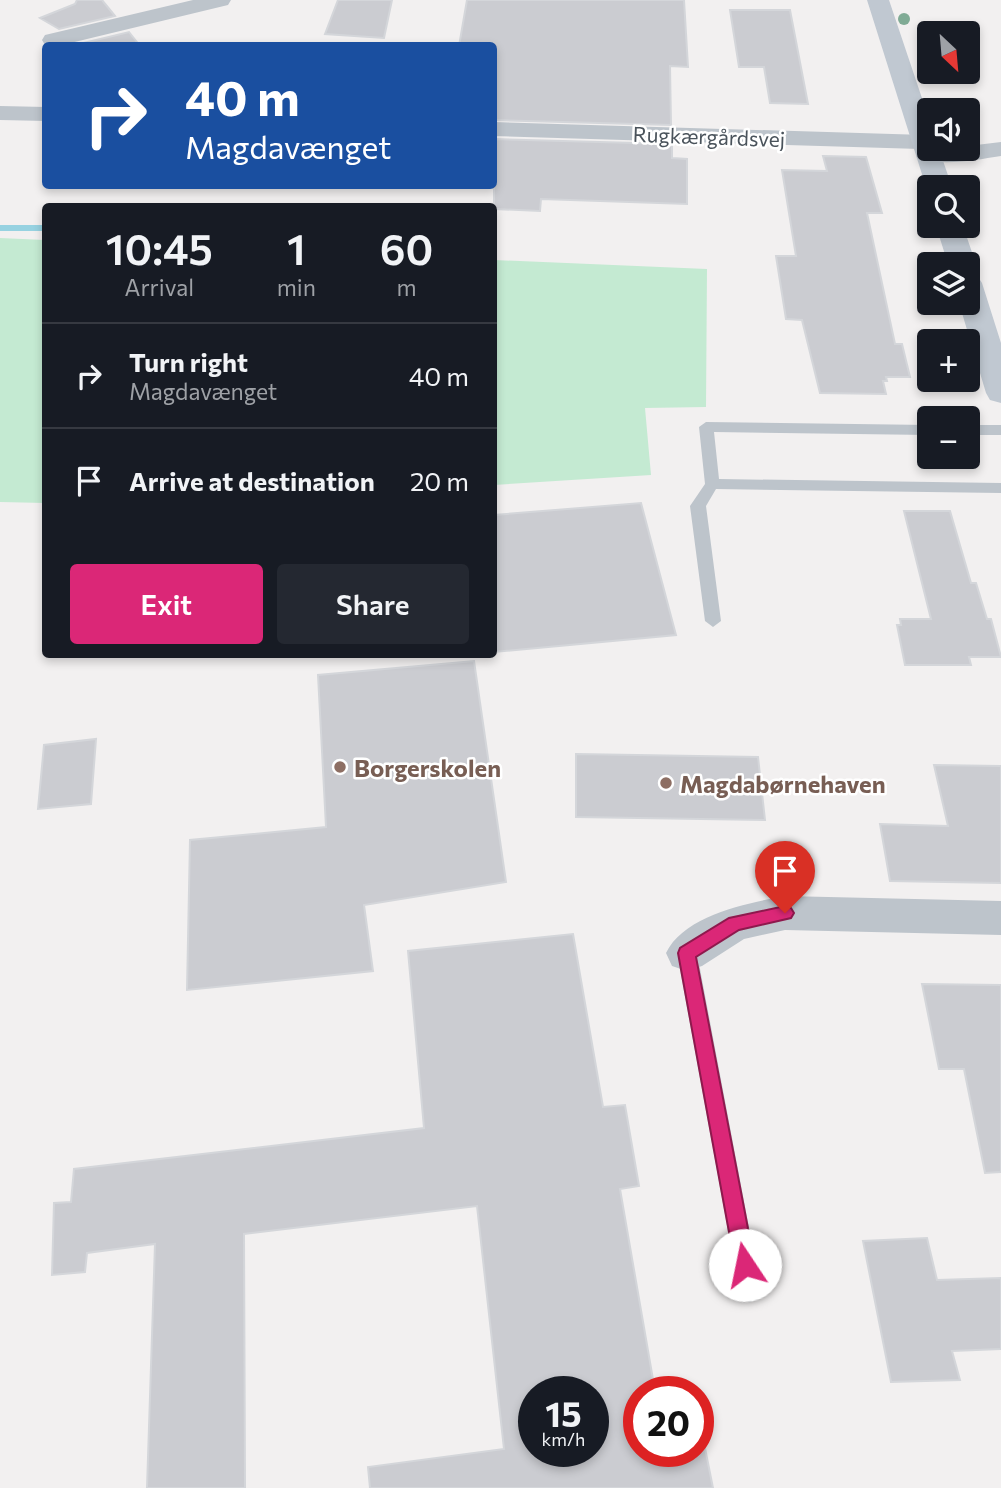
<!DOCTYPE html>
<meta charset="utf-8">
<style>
:root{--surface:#171b24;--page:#242831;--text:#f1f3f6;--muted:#9ea1a6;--line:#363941;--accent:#db2777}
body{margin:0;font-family:Commissioner,sans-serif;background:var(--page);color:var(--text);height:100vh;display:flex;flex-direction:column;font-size:26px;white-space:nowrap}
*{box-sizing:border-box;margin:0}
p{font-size:23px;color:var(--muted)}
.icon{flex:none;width:38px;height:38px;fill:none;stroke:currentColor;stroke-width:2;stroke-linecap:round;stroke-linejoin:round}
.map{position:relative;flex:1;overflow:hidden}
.drawer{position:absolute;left:42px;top:203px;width:455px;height:455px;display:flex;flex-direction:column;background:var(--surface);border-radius:7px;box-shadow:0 4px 10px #0003}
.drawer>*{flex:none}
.banner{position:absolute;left:42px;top:42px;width:455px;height:147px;border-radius:7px;box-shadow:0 4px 10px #0003;background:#1a4fa0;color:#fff;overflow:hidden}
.needle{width:46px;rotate:154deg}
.controls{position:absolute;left:917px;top:21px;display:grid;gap:14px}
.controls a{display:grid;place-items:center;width:63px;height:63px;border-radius:7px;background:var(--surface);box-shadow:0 4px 10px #0003;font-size:35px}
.speed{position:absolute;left:518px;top:1376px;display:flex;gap:14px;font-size:35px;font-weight:700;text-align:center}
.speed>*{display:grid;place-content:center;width:91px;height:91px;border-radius:50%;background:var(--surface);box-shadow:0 4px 10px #0003;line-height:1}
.speed small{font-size:18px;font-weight:400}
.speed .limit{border:10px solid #d22;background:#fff;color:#111}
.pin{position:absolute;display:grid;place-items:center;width:60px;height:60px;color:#fff;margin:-72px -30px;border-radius:50% 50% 50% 0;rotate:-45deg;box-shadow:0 0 7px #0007}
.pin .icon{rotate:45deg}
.me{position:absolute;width:77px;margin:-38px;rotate:349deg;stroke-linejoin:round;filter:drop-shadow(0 0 5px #0008)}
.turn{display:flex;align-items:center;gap:24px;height:147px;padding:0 28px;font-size:32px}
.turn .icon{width:91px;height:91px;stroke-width:2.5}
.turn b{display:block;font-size:49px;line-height:60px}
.eta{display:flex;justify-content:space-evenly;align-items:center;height:119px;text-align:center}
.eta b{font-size:42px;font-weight:600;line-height:49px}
.button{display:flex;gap:14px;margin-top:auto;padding:14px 28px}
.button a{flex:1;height:80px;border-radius:7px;background:var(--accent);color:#fff;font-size:28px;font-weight:600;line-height:80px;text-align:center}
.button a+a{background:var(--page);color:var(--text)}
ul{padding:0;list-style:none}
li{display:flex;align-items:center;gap:21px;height:105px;padding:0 28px;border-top:2px solid var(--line)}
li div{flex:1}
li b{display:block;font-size:26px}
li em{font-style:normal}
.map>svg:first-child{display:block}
</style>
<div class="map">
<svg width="1001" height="1488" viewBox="0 0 1001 1488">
<rect width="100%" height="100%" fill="#f2f0f0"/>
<!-- green -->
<path fill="#c4ead2" d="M 0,238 L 45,240 L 45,503 L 0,502 Z
M 494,260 L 707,269 L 706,407 L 645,408 L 651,475 L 494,485 Z"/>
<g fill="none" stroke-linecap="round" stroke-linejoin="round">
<!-- stream -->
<path fill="#97d2e1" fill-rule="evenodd" d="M 0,225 L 46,225 L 46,231 L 0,231 Z"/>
</g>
<!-- building -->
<path fill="#cbccd1" stroke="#d4d6da" stroke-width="2" fill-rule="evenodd" d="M 77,0 L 102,0 L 115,16 L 59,29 L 40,18 L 75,4 Z
M 338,0 L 392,0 L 384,38 L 325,34 Z
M 467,0 L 684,0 L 688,67 L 670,66 L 671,125 L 494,120 L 494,46 L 459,46 Z
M 730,10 L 790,10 L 808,104 L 770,103 L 764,67 L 739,67 Z
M 129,32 L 140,46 L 71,46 Z
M 494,139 L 672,144 L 672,158 L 687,159 L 687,204 L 541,199 L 540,211 L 494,209 Z
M 823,156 L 866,157 L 882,213 L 867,213 L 895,344 L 902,344 L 910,377 L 886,377 L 887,381 L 883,381 L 886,394 L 820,393 L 802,320 L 786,319 L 776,256 L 796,256 L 782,170 L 827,171 Z
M 641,503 L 676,635 L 494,652 L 494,515 Z
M 904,511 L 950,511 L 971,583 L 976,583 L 987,619 L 991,619 L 1001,657 L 969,657 L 971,665 L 905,665 L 897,625 L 901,625 L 900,619 L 931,619 Z
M 474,661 L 506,882 L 364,905 L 373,971 L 187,990 L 190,840 L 326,827 L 318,675 Z
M 96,739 L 91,804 L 38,809 L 44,745 Z
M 576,754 L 758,757 L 765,820 L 576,817 Z
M 934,765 L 1001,766 L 1001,883 L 890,881 L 880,824 L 948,826 Z
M 573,934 L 603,1107 L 625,1105 L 639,1186 L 620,1189 L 655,1391 L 639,1391 L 639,1451 L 698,1451 L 698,1423 L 700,1423 L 713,1488 L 370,1488 L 368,1467 L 504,1449 L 477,1206 L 244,1234 L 245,1488 L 147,1488 L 155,1244 L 87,1253 L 85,1272 L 52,1275 L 54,1203 L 71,1202 L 74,1169 L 424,1128 L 408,951 ZM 534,1391 L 593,1391 L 593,1451 L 534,1451 Z
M 922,984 L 1001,985 L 1001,1172 L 985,1173 L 964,1069 L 939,1069 Z
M 927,1238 L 937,1280 L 1001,1278 L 1001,1349 L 952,1351 L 960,1380 L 891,1382 L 863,1241 Z"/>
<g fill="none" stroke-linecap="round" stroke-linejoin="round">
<!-- lane -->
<path fill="#bdc4cb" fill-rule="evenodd" d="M 706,422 L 929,425 L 929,435 L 714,432 L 719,479 L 1001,483 L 1001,493 L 716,489 L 706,506 L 721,621 L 713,627 L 705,621 L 690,506 L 705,484 L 699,427 Z
M 968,425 L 1001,425 L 1001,435 L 968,435 Z
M 687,944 L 694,947 L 697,953 L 761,1291 L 758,1299 L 750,1302 L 742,1299 L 739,1291 L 677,953 L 680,947 Z"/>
<!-- street -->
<path fill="#bdc4cb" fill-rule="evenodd" d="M 193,0 L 231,0 L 228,5 L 58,46 L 45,45 L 42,40 L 45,35 Z
M 0,106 L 46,107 L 46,121 L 0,120 Z
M 494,122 L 925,135 L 929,136 L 929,149 L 968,149 L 968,146 L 1001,142 L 1001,156 C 975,160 946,166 920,159 L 917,154 L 920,149 L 494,136 Z
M 785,896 L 1001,901 L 1001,935 L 785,930 L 744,939 L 702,966 L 687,971 L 672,966 L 666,953 C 684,915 748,903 785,896 Z"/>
<!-- secondary -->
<path fill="#c0c8d1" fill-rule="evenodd" d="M 867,0 L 889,0 L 929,119 L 929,149 L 939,149 L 952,187 L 929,187 L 929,192 L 926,187 Z
M 936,226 L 963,226 L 976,264 L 972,270 L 968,271 L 968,264 L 948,264 Z
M 968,274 L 978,277 L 982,283 L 1001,343 L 1001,403 L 990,400 L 986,393 L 959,303 L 968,303 Z"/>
</g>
<!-- trees -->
<circle fill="#80ab95" cx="904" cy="19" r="6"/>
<!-- route -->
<path fill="#db2777" stroke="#8e194d" stroke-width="2" d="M 785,906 L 791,908 L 794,913 L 791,918 L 739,930 L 696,957 L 755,1265 L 752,1272 L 745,1275 L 738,1272 L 735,1265 L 678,953 L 680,948 L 729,918 Z"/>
<!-- markers -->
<g fill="#8d6e63" stroke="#fff" stroke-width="2.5">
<circle cx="340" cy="767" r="7"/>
<circle cx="666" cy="783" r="7"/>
</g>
<g text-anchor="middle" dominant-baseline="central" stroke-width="5" stroke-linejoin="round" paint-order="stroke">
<!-- far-street labels -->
<g font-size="21" fill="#4a535b" stroke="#fff">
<text transform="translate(709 136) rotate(2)">Rugkærgårdsvej</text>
</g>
<!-- education labels -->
<g font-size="24" font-weight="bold" fill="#785e54" stroke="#fff" text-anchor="start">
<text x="354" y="767">Borgerskolen</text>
<text x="680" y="783">Magdabørnehaven</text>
</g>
</g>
</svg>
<div class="controls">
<a><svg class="needle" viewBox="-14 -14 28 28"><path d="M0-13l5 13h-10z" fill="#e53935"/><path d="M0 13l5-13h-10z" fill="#9ea1a6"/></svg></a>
<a><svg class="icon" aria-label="sound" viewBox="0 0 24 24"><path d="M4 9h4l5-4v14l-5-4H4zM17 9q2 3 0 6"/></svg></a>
<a><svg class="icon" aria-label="search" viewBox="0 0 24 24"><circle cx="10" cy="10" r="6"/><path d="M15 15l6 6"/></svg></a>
<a><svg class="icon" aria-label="layers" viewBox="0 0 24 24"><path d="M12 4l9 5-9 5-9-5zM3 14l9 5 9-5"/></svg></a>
<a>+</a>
<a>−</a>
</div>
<div class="speed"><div>15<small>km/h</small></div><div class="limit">20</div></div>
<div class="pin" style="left:785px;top:913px;background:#d93025"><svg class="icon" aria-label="arrive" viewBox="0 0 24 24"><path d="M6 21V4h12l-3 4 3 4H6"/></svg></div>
<svg class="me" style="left:745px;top:1265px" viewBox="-20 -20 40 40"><circle r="19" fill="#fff"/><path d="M0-13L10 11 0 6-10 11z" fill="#db2777"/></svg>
<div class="banner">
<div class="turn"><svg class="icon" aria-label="right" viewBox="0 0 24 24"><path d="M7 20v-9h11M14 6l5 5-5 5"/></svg><div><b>40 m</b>Magdavænget</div></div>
</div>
<section class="drawer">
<div class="eta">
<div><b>10:45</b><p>Arrival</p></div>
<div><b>1</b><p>min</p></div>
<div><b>60</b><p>m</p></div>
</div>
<ul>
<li><svg class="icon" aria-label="right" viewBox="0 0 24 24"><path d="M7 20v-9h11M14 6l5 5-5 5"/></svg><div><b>Turn right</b><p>Magdavænget</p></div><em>40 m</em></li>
<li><svg class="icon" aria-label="arrive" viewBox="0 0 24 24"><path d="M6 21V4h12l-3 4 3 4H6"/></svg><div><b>Arrive at destination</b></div><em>20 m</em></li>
</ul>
<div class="button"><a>Exit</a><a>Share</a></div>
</section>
</div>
